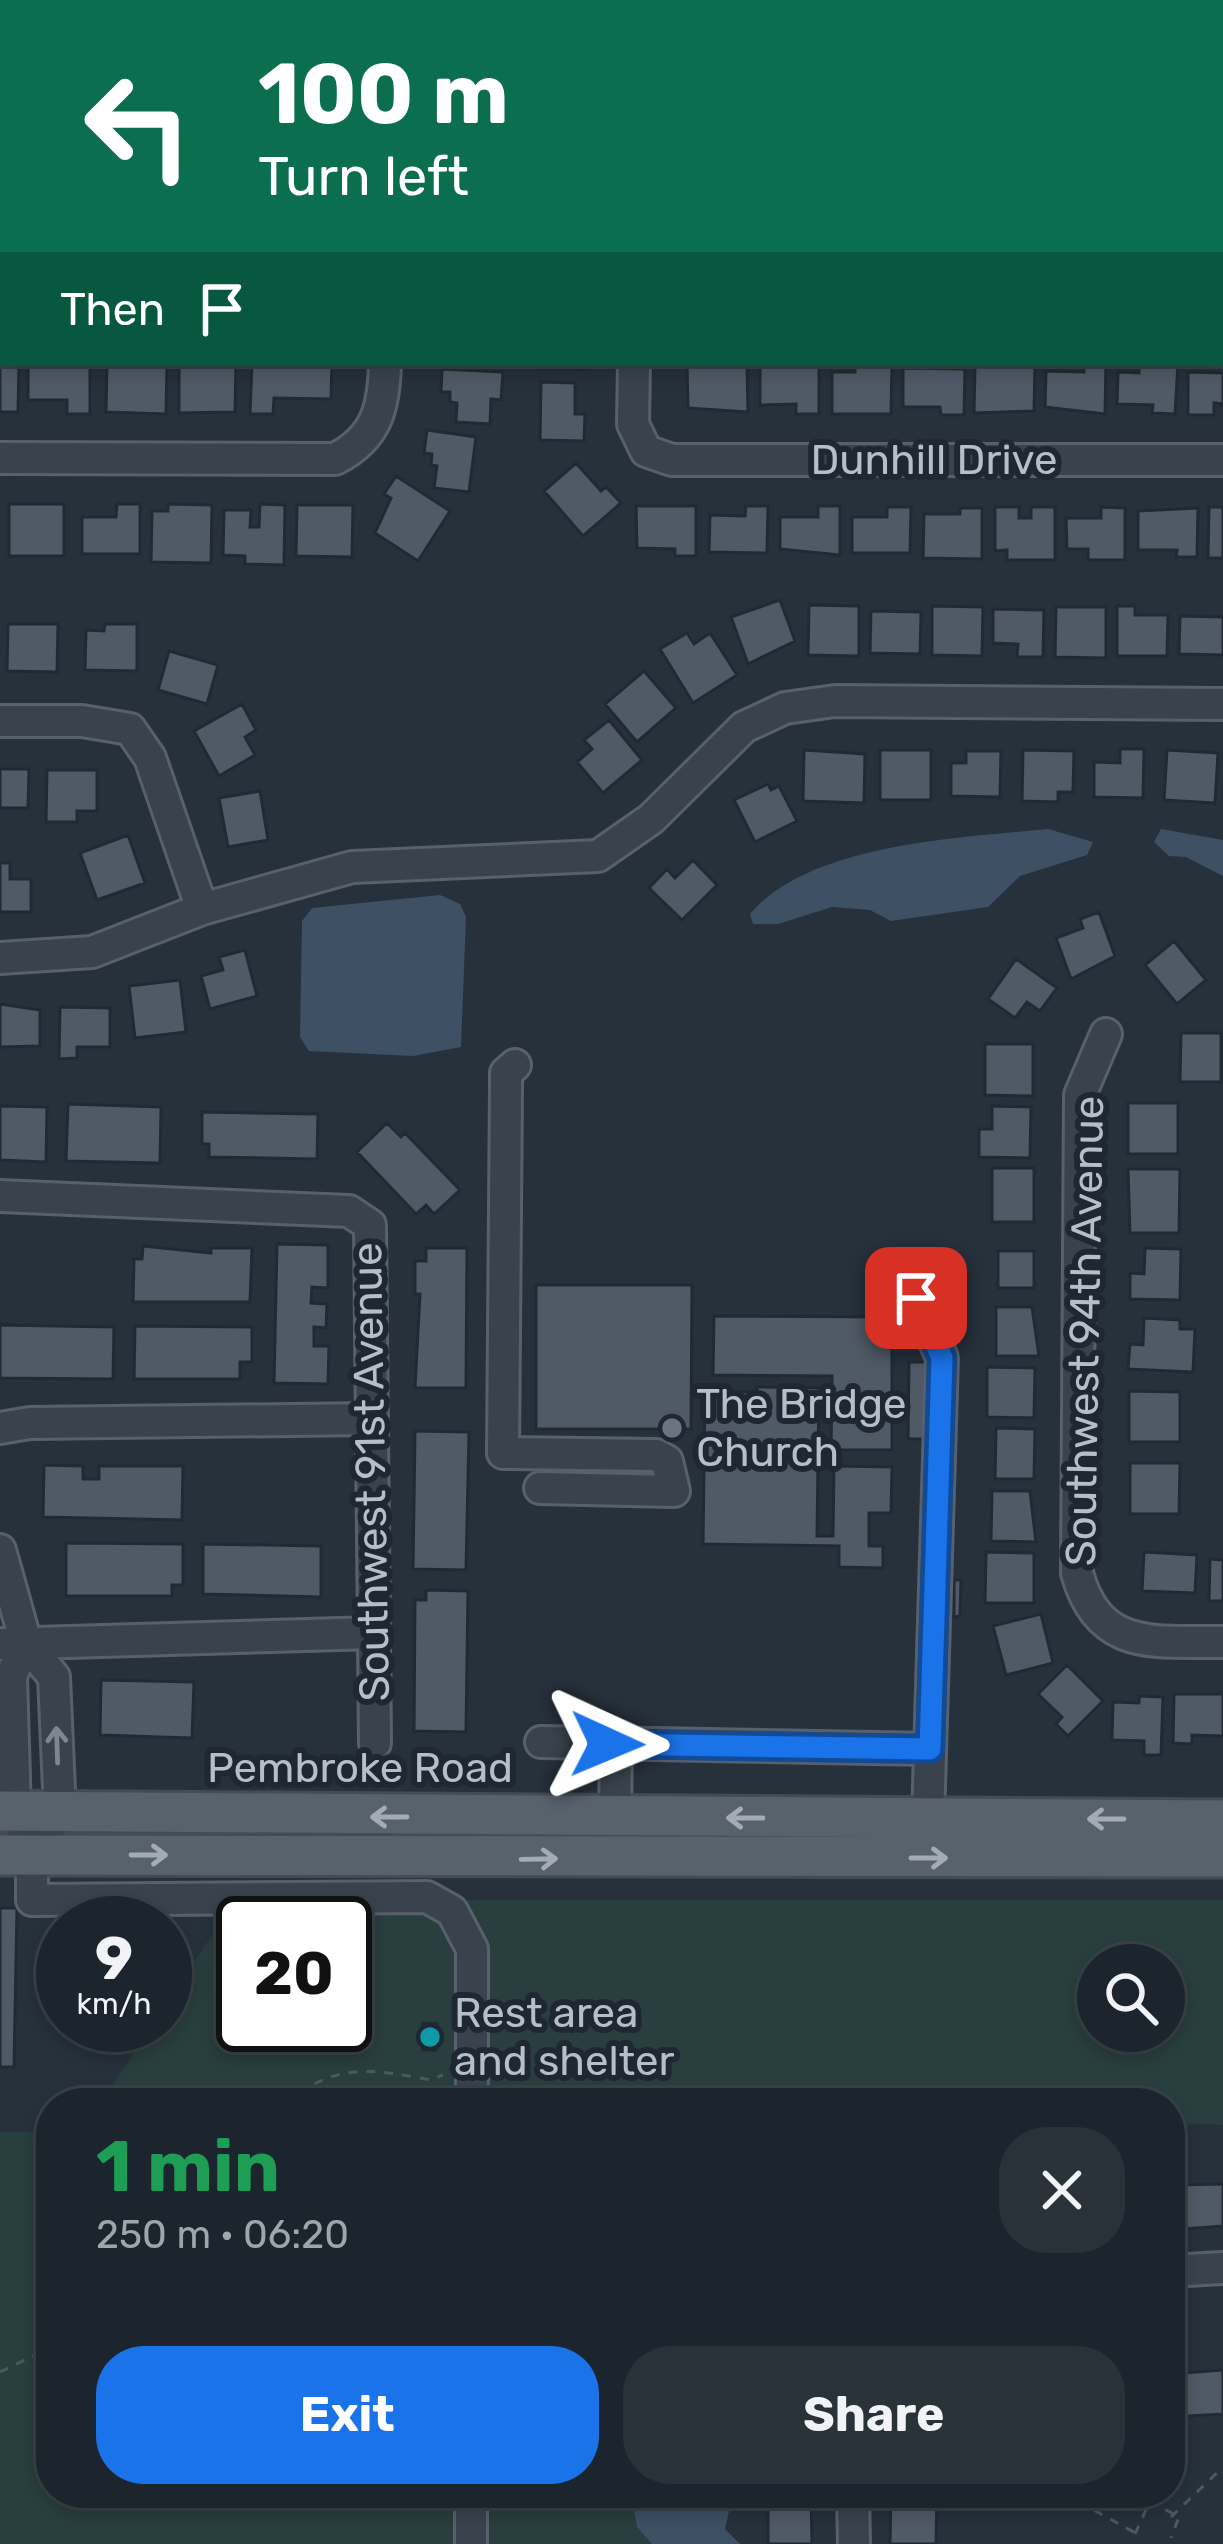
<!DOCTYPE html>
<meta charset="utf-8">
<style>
:root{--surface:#1c252d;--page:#293139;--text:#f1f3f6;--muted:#a0a5aa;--line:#3a4249;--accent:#1a73e8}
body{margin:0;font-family:Rubik,sans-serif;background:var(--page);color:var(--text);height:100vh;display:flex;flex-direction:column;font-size:45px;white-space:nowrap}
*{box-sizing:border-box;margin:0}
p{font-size:39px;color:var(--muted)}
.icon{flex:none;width:66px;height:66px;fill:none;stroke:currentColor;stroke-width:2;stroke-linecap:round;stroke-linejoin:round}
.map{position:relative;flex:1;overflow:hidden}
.details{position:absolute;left:36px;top:2088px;width:1149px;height:420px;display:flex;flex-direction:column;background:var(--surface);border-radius:48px;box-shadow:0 6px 18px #0003,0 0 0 3px var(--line)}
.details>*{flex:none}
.hud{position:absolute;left:0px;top:0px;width:1224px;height:366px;box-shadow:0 6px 18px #0003,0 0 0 3px var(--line);background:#0b6e4f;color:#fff;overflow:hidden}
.buttons{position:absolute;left:1077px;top:1944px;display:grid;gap:24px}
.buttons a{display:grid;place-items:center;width:108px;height:108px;border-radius:50%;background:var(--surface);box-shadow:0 6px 18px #0003,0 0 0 3px var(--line);font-size:60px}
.speed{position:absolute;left:36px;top:1896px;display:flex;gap:24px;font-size:60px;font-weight:700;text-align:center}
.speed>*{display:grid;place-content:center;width:156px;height:156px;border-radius:50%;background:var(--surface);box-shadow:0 6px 18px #0003,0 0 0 3px var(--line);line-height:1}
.speed small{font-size:30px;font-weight:400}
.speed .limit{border:6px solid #111;border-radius:18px;background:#fff;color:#111}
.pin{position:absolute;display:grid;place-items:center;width:102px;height:102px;color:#fff;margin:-51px;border-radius:24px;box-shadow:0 6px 18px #0006}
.me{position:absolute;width:132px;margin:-66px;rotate:91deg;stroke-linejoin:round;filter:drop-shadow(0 0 9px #0008)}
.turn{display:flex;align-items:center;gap:42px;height:252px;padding:0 60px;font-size:54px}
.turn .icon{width:156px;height:156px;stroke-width:2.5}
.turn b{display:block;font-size:84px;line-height:102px}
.then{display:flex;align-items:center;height:114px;padding:0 60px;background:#0003;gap:24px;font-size:45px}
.round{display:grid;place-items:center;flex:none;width:126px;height:126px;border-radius:48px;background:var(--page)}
.head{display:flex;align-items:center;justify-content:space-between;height:204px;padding:0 60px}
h1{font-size:72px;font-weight:700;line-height:90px;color:#1e9e55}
.cta{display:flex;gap:24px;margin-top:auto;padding:24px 60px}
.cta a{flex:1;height:138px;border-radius:48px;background:var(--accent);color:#fff;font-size:48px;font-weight:700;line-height:138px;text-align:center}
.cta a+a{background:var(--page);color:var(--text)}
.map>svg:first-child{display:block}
</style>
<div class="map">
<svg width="1223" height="2544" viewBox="0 0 1223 2544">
<rect width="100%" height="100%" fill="#26313c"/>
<!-- green -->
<path fill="#293e3e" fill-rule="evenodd" d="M 235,1900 L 1223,1900 L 1223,2125 L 1170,2123 L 1170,2103 L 101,2103 L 152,2025 L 165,2025 L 165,2006 ZM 243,1923 L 345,1923 L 345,2025 L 243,2025 ZM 1098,1965 L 1164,1965 L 1164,2031 L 1098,2031 Z
M 0,2132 L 51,2132 L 51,2493 L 733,2493 L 725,2529 L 740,2544 L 0,2544 Z"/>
<!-- water -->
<path fill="#3d5064" d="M 0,0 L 262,0 L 3,3 L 3,322 Z
M 769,0 L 1223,0 L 1223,88 L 1221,3 Z
M 1048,829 L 1093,842 L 1087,855 L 1020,876 L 988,907 L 891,921 L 870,910 L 832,907 L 778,924 L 753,924 L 750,914 C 811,843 960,838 1048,829 Z
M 1161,829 L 1223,840 L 1223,876 L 1186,857 L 1169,856 L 1154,842 Z
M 440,895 L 460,904 L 466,917 L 461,1047 L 413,1056 L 309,1051 L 300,1037 L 302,921 L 312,908 Z
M 631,2493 L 733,2493 L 725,2529 L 740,2544 L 652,2544 L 637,2527 Z"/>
<!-- building -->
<path fill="#505a67" stroke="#212a34" stroke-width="3" d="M 0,351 L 3,363 L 19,363 L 18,412 L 0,412 Z
M 28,363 L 90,363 L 90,414 L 67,414 L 67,400 L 28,400 Z
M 107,363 L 167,363 L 166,414 L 106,412 Z
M 179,363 L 236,363 L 235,412 L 179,413 Z
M 252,363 L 332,363 L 331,399 L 274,398 L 273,414 L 250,414 Z
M 537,363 L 589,363 L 589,370 L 537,369 Z
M 855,363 L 892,363 L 891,414 L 832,414 L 832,372 L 855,372 Z
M 1084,363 L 1106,363 L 1105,414 L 1045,407 L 1046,371 L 1084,372 Z
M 1139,363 L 1178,363 L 1175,414 L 1152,413 L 1153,405 L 1117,404 L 1118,372 L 1139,373 Z
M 747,364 L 748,412 L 688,408 L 687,365 Z
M 819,365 L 819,414 L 796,414 L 796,404 L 760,405 L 760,366 Z
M 1013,365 L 1035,365 L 1034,411 L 974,413 L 975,367 Z
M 903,368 L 965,369 L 964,415 L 941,415 L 940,407 L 903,407 Z
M 442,369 L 503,372 L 501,400 L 491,399 L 490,424 L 456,422 L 457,403 L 450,402 L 450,392 L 441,392 Z
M 1188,372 L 1223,373 L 1223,404 L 1214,403 L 1214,415 L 1188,415 Z
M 541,382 L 575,383 L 575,414 L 585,414 L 584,441 L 540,440 Z
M 427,430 L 476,437 L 469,492 L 434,488 L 437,466 L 431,465 L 432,454 L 424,453 Z
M 576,463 L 601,491 L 606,487 L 621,503 L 583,536 L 544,491 Z
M 396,476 L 450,511 L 418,561 L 375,533 L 391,498 L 384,494 Z
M 9,504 L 64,504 L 64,556 L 9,556 Z
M 117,504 L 140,504 L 140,554 L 82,554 L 82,517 L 116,517 Z
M 168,504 L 212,505 L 211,563 L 151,562 L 152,511 L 168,511 Z
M 260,504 L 285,505 L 284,565 L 245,564 L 245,556 L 223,555 L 224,510 L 251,510 L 250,527 L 259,527 Z
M 297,505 L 353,505 L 352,557 L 296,556 Z
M 636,506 L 696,506 L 696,556 L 675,556 L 675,549 L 637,548 Z
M 746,506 L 768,506 L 767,553 L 709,552 L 710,515 L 745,516 Z
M 818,506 L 840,506 L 840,555 L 780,549 L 780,517 L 818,517 Z
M 887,507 L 911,507 L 910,553 L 852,553 L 852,517 L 887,517 Z
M 995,507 L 1019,507 L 1019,518 L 1031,518 L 1031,507 L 1055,507 L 1055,560 L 1007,560 L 1007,550 L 995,551 Z
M 1101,507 L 1125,508 L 1125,560 L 1088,560 L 1088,549 L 1067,549 L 1066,518 L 1101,518 Z
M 1209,507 L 1223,507 L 1223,558 L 1208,558 Z
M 960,508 L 982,508 L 982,559 L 923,558 L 924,514 L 960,514 Z
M 1198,508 L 1197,557 L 1176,557 L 1177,550 L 1138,550 L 1138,511 Z
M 780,600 L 795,641 L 748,664 L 731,617 Z
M 809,605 L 859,606 L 859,656 L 808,655 Z
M 932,606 L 983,607 L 982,656 L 932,655 Z
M 1117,606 L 1135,606 L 1135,615 L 1168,615 L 1167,656 L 1117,656 Z
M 1056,607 L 1106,607 L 1106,658 L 1055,657 Z
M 993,609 L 1044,610 L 1043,657 L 1017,657 L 1018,644 L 993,643 Z
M 871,611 L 921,612 L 920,654 L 870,653 Z
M 1180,616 L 1223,617 L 1223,655 L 1179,654 Z
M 8,624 L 58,624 L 57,672 L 7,671 Z
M 105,624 L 137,624 L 137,671 L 85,670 L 86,630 L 104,631 Z
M 687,633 L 694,644 L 710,633 L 737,675 L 693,703 L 660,649 Z
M 169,651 L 218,665 L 207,704 L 158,690 Z
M 644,671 L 676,708 L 637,742 L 605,704 Z
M 242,704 L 256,730 L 245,737 L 255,755 L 219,776 L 194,731 Z
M 609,720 L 642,760 L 603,793 L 577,762 L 592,749 L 584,740 Z
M 1120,749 L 1144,749 L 1143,798 L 1094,797 L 1094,762 L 1120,763 Z
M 804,750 L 865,754 L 864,803 L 803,801 Z
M 880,750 L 931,750 L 931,800 L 880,800 Z
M 1023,750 L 1074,751 L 1073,792 L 1058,792 L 1058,802 L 1022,801 Z
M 1167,750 L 1218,753 L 1215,803 L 1164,800 Z
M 966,751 L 1001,751 L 1000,797 L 951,796 L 951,763 L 966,763 Z
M 0,769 L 29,769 L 28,808 L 0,808 Z
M 47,770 L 97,770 L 97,811 L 77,811 L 77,822 L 46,822 Z
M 768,784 L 771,790 L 779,786 L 797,821 L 755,842 L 734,800 Z
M 260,791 L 268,840 L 228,847 L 219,798 Z
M 128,835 L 145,883 L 97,900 L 80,853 Z
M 693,860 L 717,885 L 682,920 L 649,888 L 667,869 L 675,878 Z
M 0,863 L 10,863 L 10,879 L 31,879 L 31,912 L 0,912 Z
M 1099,912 L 1115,956 L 1071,979 L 1056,938 L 1083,928 L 1080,919 Z
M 1174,941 L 1206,980 L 1177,1004 L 1145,965 Z
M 245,950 L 257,996 L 210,1009 L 201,976 L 223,970 L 219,957 Z
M 1016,959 L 1057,988 L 1040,1011 L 1027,1002 L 1015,1018 L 988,999 Z
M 180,980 L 186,1032 L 135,1038 L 129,986 Z
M 0,1004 L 40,1010 L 40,1046 L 0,1047 Z
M 60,1007 L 110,1008 L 110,1047 L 77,1047 L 77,1058 L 59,1059 Z
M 1181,1033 L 1221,1033 L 1221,1082 L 1180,1082 Z
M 985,1044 L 1033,1044 L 1033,1096 L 985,1095 Z
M 1128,1103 L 1178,1103 L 1178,1154 L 1128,1154 Z
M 68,1104 L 161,1107 L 160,1163 L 66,1161 Z
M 0,1106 L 47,1107 L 46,1162 L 0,1160 Z
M 992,1106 L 1031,1107 L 1030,1158 L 979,1157 L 979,1129 L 992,1129 Z
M 202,1112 L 318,1114 L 317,1159 L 209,1157 L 209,1144 L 202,1144 Z
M 387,1123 L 401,1137 L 405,1133 L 460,1190 L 434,1214 L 426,1205 L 416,1214 L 357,1152 Z
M 992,1168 L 1034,1168 L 1034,1222 L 992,1222 Z
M 1128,1169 L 1180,1169 L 1179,1233 L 1130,1233 Z
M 277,1244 L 328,1245 L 328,1288 L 312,1287 L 311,1303 L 327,1304 L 326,1328 L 314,1327 L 314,1346 L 329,1346 L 328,1384 L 274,1383 Z
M 143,1246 L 211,1253 L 211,1248 L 252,1248 L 250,1302 L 133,1302 L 134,1259 L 142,1259 Z
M 426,1248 L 467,1248 L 466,1388 L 415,1388 L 420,1294 L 415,1294 L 415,1261 L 426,1261 Z
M 1145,1248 L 1181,1249 L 1180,1300 L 1130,1299 L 1130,1273 L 1144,1274 Z
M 998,1251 L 1034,1251 L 1034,1288 L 998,1288 Z
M 536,1285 L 692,1285 L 691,1429 L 536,1429 Z
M 996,1307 L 1032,1307 L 1039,1356 L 996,1356 Z
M 714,1316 L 892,1317 L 892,1450 L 831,1450 L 832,1376 L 713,1375 Z
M 1144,1318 L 1180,1320 L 1180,1329 L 1195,1329 L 1193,1372 L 1128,1369 L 1130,1344 L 1143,1345 Z
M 0,1325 L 114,1327 L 113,1379 L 0,1378 Z
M 135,1326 L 252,1327 L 252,1362 L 240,1362 L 240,1379 L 134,1379 Z
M 909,1362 L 933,1362 L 932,1439 L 908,1439 Z
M 987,1367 L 1035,1368 L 1034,1418 L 987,1417 Z
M 757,1387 L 819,1388 L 817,1536 L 833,1536 L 834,1466 L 892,1467 L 891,1513 L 869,1513 L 869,1546 L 883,1546 L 883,1568 L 839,1567 L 839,1546 L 703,1544 L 705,1392 L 757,1392 Z
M 1129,1391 L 1180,1392 L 1180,1442 L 1129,1442 Z
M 996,1428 L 1035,1429 L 1034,1479 L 995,1479 Z
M 415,1431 L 469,1432 L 466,1570 L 413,1569 Z
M 1130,1463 L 1180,1463 L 1179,1514 L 1130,1514 Z
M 44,1465 L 83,1466 L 83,1479 L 99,1479 L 99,1466 L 183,1466 L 182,1520 L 43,1517 Z
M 992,1491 L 1030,1491 L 1036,1542 L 991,1541 Z
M 66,1543 L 183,1544 L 183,1585 L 172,1585 L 172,1596 L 66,1596 Z
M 203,1544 L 321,1546 L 321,1597 L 203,1594 Z
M 986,1552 L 1034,1553 L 1034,1603 L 985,1603 Z
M 1144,1552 L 1197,1555 L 1195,1593 L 1142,1591 Z
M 1210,1559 L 1223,1560 L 1223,1601 L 1209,1601 Z
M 954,1580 L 961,1580 L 960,1616 L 954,1617 Z
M 426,1590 L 468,1591 L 466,1732 L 414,1731 L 415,1600 L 426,1600 Z
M 1041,1614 L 1053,1663 L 1006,1675 L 993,1626 Z
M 1067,1665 L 1103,1701 L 1068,1736 L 1056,1724 L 1062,1717 L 1038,1694 Z
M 101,1680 L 194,1682 L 192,1738 L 100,1735 Z
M 1174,1694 L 1223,1694 L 1223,1736 L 1192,1735 L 1192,1744 L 1173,1743 Z
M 1139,1696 L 1163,1697 L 1161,1755 L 1144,1755 L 1144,1741 L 1112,1740 L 1113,1702 L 1139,1703 Z
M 0,1908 L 17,1908 L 14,2067 L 0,2067 Z
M 423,2023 L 437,2024 L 436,2050 L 423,2050 Z
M 1223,2184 L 1223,2226 L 1170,2230 L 1170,2185 Z
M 1223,2370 L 1223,2414 L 1170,2417 L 1170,2374 Z
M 768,2493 L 811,2493 L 812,2544 L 768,2544 Z
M 891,2493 L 937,2493 L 936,2544 L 890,2544 Z"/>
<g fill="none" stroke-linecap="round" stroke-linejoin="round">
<!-- minor casing -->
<g stroke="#58616b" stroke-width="36">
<path id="minor" d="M 387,3 L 387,0
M 637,3 L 637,0
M 1221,223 L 1223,223
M 634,363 L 633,424 L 646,451 L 672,460 L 1223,460
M 0,458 L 335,459 C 377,438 384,407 385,363
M 0,721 L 82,721 L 130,729 L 150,758 L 202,909
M 0,958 L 92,952 L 202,909 L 352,867 L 598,856 L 651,819 L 744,727 L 785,708 L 835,701 L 1223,704
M 1106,1034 L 1080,1095 L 1077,1573 C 1099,1652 1154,1641 1223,1642
M 515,1065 L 506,1073 L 506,1086 L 503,1453 L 656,1455 L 667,1461 L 674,1491 L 540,1488
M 0,1196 L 349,1211 L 370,1225 L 375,1743
M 916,1298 L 942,1358 L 928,1819
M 0,1428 L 30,1423 L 372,1419
M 0,1550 L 26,1643 L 54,1677 L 60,1812 L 32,1854
M 26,1643 L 11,1676 L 15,1812 L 32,1854 L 32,1900 L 427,1897 L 452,1911 L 472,1949 L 472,2103
M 0,1644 L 374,1633
M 541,1742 L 930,1749
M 615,1818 L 616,1744
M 1170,2271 L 1223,2268
M 853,2493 L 854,2544
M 471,2544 L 471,2493"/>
</g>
<!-- major casing -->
<g stroke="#434c56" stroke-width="45">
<path id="major" d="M 0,1811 L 1223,1820
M 0,1855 L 1223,1857"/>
</g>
<!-- path -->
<path stroke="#485b5d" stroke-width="3" stroke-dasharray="9 9" stroke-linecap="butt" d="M 284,2103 C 339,2063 366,2068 431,2080 L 443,2075
M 0,2372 L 51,2347
M 1063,2493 L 1139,2535
M 1171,2517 L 1223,2467
M 1135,2534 L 1150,2501 L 1179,2517 L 1171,2538"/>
<!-- minor -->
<use href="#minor" stroke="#3a434d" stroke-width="30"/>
<!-- major -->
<use href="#major" stroke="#58626d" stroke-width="39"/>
</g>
<!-- one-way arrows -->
<defs><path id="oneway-shaft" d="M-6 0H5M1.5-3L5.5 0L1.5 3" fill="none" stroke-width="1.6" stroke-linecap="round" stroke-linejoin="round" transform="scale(3)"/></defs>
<use stroke="#7e8791" href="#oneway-shaft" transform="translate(57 1745) rotate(-92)"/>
<g stroke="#a3acb6">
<use href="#oneway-shaft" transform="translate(389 1817) rotate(-180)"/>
<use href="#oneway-shaft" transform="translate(745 1818) rotate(-180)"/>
<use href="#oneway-shaft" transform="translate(1106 1819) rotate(-180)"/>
<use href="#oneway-shaft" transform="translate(149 1855)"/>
<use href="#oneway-shaft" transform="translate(929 1858)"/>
<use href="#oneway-shaft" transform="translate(539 1859) rotate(-1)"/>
</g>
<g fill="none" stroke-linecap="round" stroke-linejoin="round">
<!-- route casing -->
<g stroke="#114b97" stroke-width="30">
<path id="route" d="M 607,1744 L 930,1749 L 942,1358 L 916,1298"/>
</g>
<!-- route -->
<use href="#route" stroke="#1a73e8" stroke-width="21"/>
</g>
<!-- markers -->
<circle fill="#6b7280" stroke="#1f2832" stroke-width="4.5" cx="672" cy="1428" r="12"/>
<circle fill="#0f9aa8" stroke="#1f2832" stroke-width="4.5" cx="430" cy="2037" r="12"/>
<g text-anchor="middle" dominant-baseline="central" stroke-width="12" stroke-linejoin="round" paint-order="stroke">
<!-- street labels -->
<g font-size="42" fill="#b6bec8" stroke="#1f2832">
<text x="934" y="460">Dunhill Drive</text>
<text transform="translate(1085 1331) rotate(-89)">Southwest 94th Avenue</text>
<text transform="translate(371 1472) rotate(-91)">Southwest 91st Avenue</text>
<text x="360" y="1768">Pembroke Road</text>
</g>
<!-- poi labels -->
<g font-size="42" fill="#b6bec8" stroke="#1f2832" text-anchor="start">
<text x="696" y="1404">The Bridge<tspan x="696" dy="48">Church</tspan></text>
<text x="454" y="2013">Rest area<tspan x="454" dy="48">and shelter</tspan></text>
</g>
</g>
</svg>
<div class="buttons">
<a><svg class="icon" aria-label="search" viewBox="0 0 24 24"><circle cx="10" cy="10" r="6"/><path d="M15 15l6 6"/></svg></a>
</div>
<div class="speed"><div>9<small>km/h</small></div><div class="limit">20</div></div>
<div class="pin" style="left:916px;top:1298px;background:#d93025"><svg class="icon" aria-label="arrive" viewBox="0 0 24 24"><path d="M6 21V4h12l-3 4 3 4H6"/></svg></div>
<svg class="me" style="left:607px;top:1744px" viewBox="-20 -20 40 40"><path d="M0-17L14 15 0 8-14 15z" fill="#1a73e8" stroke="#fff" stroke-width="4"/></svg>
<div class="hud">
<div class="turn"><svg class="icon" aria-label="left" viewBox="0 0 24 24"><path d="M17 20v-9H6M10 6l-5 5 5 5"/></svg><div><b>100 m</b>Turn left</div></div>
<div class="then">Then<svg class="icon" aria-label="arrive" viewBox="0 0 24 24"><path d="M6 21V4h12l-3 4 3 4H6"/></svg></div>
</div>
<section class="details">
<div class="head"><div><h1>1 min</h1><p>250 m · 06:20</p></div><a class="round"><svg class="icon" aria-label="close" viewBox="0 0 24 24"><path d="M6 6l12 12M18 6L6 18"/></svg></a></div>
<div class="cta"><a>Exit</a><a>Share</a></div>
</section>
</div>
